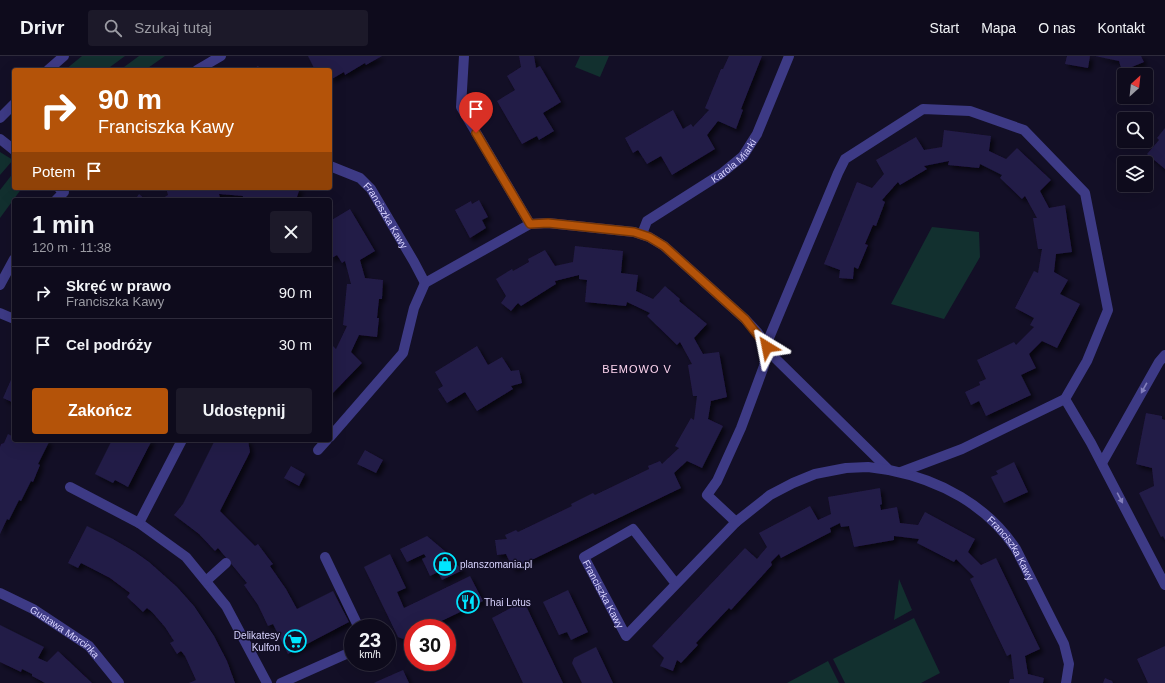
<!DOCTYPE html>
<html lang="pl">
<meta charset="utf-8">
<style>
:root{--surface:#0e0b1c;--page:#1c1929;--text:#f1f3f6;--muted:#9b9ba3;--line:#2e2b3b;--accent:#b45309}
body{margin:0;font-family:Helvetica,sans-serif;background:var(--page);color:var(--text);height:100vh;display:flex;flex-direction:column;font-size:15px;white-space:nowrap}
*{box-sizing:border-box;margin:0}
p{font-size:13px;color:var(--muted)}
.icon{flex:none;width:22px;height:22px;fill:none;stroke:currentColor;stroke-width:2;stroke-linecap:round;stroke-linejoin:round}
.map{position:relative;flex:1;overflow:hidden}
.panel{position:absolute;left:12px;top:142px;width:320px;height:244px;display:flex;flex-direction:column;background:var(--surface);border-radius:4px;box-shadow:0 4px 16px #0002,0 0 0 1px var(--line)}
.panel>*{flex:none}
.top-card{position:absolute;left:12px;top:12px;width:320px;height:122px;border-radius:4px;box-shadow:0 4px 16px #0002,0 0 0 1px var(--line);background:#b45309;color:#fff;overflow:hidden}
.needle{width:26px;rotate:27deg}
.fabs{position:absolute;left:1117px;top:12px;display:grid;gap:8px}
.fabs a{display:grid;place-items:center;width:36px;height:36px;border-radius:4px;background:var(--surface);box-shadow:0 4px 16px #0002,0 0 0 1px var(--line);font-size:20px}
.speed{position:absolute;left:344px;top:563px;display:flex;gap:8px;font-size:20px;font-weight:700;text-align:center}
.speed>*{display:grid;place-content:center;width:52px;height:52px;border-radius:50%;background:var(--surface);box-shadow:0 4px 16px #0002,0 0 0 1px var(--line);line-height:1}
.speed small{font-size:10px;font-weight:400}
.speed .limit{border:6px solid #d22;background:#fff;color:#111}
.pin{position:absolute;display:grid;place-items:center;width:34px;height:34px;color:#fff;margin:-41px -17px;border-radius:50% 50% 50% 0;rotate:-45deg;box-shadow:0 0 4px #0007}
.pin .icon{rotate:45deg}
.me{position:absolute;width:44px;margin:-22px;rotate:325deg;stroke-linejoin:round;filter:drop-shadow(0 0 3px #0008)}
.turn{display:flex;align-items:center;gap:14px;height:84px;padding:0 20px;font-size:18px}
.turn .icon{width:52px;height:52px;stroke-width:2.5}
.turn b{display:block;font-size:28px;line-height:34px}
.then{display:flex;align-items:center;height:38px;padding:0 20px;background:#0003;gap:8px;font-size:15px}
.round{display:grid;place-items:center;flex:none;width:42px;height:42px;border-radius:4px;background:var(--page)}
.head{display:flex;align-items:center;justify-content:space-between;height:68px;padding:0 20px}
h1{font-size:24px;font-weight:800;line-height:30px}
.primary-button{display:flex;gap:8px;margin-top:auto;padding:8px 20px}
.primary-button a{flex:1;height:46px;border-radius:4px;background:var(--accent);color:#fff;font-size:16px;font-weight:800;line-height:46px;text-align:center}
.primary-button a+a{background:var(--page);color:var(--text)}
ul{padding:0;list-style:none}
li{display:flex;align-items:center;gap:12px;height:52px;padding:0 20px;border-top:1px solid var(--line)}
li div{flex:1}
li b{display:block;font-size:15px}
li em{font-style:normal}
header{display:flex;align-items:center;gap:24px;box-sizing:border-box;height:56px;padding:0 20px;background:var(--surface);border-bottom:1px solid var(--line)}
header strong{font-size:19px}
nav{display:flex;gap:22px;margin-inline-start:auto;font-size:14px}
.search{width:280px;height:36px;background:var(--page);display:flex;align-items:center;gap:10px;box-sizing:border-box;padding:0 14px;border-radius:4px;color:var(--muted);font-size:15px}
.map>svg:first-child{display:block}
</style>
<header>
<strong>Drivr</strong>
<div class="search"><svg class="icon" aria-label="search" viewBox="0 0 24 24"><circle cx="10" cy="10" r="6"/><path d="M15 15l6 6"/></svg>Szukaj tutaj</div>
<nav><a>Start</a><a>Mapa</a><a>O nas</a><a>Kontakt</a></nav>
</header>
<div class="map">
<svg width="1165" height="627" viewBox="0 0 1165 627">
<defs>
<filter id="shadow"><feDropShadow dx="3.5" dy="3.5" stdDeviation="2" flood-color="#0009"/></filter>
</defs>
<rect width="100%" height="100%" fill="#130f26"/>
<!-- green -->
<path fill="#12302f" d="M 82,0 L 125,0 L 106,14 L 65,14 Z
M 139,0 L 165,0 L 145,14 L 120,14 Z
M 580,0 L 609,0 L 600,21 L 575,11 Z
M 0,96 L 13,104 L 0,119 Z
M 14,116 L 14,132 L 22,132 L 0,162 L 0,134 Z
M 932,171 L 979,176 L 980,201 L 944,263 L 891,248 Z
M 899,523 L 912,554 L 894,564 Z
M 914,562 L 940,617 L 921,627 L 845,627 L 833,603 Z
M 828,605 L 839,627 L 787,627 Z"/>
<!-- building -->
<path fill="#241b47" filter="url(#shadow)" d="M 308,0 L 382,0 L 366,9 L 365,7 L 345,19 L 344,16 L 330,24 L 330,14 L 315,14 Z
M 519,0 L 534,0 L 536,12 L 540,10 L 561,46 L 543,57 L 554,75 L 539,84 L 537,80 L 522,88 L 497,45 L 515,34 L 507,20 L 521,11 Z
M 729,0 L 762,0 L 741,53 L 743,54 L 736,73 L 718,65 L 707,79 L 715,93 L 672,119 L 661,100 L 647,108 L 638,94 L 633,97 L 625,82 L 673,54 L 683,73 L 691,68 L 693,71 L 709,54 L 705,52 L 721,13 L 723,13 Z
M 1067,0 L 1090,0 L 1088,12 L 1065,8 Z
M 1095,0 L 1141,0 L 1144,6 L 1122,15 L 1119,5 Z
M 258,10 L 261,14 L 251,14 Z
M 1165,72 L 1165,113 L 1147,98 L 1159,84 L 1157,82 Z
M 944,74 L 991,80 L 989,95 L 1006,103 L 1017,92 L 1051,124 L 1040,135 L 1049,152 L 1065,149 L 1072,196 L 1056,198 L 1054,216 L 1068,224 L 1060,238 L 1080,248 L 1057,292 L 1042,285 L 1029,298 L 1036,312 L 1021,319 L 1031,339 L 986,360 L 979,345 L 971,349 L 965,336 L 980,329 L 979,326 L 986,323 L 977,304 L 1014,286 L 1016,289 L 1034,271 L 1030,269 L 1034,262 L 1015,252 L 1034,215 L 1038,217 L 1042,193 L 1038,193 L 1033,162 L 1037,162 L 1025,140 L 1022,143 L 1000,122 L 1002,119 L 980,108 L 979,112 L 948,109 L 949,105 L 924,110 L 927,113 L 900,129 L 898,126 L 882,144 L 885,146 L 876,170 L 873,169 L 865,188 L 868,189 L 858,213 L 854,211 L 853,223 L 839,222 L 840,214 L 824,208 L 857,126 L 872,132 L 884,118 L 876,104 L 916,81 L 924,94 L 942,91 Z
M 166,132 L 300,132 L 296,144 L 242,144 L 243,140 L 219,138 L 220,142 L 212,144 L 160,144 L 168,139 Z
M 139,138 L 146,144 L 135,144 Z
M 479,144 L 488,161 L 482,164 L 486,172 L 470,182 L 455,154 L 471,145 L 472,148 Z
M 350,153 L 375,195 L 360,204 L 365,222 L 383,224 L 382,243 L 379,243 L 377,262 L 379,262 L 377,281 L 359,279 L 351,296 L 362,307 L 330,340 L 330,293 L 333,290 L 336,293 L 347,270 L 343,269 L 347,228 L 351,228 L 345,205 L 342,207 L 337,199 L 330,203 L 330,165 Z
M 575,190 L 623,195 L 621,217 L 638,219 L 636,235 L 653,243 L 665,230 L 680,243 L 679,245 L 707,268 L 694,282 L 703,298 L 719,296 L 727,341 L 711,345 L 708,363 L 723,370 L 702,412 L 687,405 L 674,417 L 681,432 L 513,513 L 506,498 L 497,499 L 495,484 L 507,483 L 505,479 L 516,474 L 518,476 L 572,450 L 571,448 L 593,437 L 595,439 L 649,413 L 648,410 L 660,405 L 662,408 L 679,392 L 675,390 L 691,362 L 694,364 L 697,340 L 693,340 L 688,309 L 692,308 L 680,286 L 677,289 L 647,260 L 650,257 L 627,246 L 626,250 L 585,246 L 587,224 L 579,223 L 579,219 L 555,225 L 556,228 L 521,250 L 518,247 L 511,255 L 501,247 L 506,240 L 496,223 L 512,213 L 513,215 L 529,206 L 528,203 L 545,194 L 555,210 L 573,206 Z
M 477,290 L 488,309 L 502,301 L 511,315 L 519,314 L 522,327 L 511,330 L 513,333 L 477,355 L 465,336 L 447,347 L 438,333 L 443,330 L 435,316 Z
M 14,317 L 14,347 L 3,342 Z
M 14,348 L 14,357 L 11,355 Z
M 1146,357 L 1162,360 L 1162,363 L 1165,364 L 1165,484 L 1163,480 L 1161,481 L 1139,437 L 1154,430 L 1152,412 L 1136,408 Z
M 8,378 L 14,381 L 14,384 L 46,384 L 49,386 L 38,408 L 40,409 L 33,426 L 31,425 L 21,445 L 19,444 L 9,464 L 7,463 L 0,478 L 0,391 L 1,388 L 4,387 Z
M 112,384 L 152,384 L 128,431 L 115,424 L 113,427 L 95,418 Z
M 215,384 L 248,384 L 250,396 L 220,455 L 255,490 L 258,488 L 266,499 L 273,508 L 270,510 L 286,533 L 297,553 L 333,535 L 349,566 L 288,598 L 273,568 L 268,570 L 258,549 L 244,529 L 247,527 L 218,492 L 215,495 L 199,478 L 174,459 L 183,448 Z
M 365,394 L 383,404 L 376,417 L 357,408 Z
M 1014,406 L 1028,436 L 1004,447 L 991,421 L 998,418 L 996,415 Z
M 291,410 L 305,418 L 299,430 L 284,422 Z
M 880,432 L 882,448 L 880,449 L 881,454 L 897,451 L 900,467 L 918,469 L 925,456 L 975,483 L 968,496 L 981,509 L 996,502 L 1040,593 L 1025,600 L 1028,618 L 1044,622 L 1043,627 L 1009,627 L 1010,623 L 1014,623 L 1011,598 L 1007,600 L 970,523 L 974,521 L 956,503 L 954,506 L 917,487 L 919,483 L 894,480 L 894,484 L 854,491 L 849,470 L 841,471 L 840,467 L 830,472 L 831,476 L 781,502 L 779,498 L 771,506 L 772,509 L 731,554 L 729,552 L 696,587 L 698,589 L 681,607 L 677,604 L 673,615 L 660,610 L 664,602 L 652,590 L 745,492 L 757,503 L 761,498 L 767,491 L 759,477 L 810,450 L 818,464 L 831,458 L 828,441 Z
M 87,470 L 113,483 L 135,496 L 149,506 L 177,531 L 194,550 L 214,580 L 227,605 L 235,627 L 189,627 L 196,624 L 185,600 L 181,595 L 177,598 L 170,587 L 174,585 L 165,571 L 152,556 L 147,552 L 143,556 L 127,541 L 130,537 L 110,522 L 81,507 L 78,512 L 68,507 Z
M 427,480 L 452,501 L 456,508 L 463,514 L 442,524 L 438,516 L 430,520 L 422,503 L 426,501 L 424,498 L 407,506 L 400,493 Z
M 390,498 L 406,532 L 397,536 L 404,552 L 470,520 L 483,545 L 427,572 L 413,572 L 413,579 L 403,583 L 398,581 L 364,511 Z
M 568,534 L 588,576 L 571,584 L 567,576 L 559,579 L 543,546 Z
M 524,545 L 528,554 L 563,627 L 523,627 L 492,562 Z
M 0,569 L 44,591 L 38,602 L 47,606 L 58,595 L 92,627 L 45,627 L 32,620 L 32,618 L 22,613 L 21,616 L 0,606 Z
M 1165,590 L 1165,627 L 1148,627 L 1137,603 Z
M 596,591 L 613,627 L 582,627 L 572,607 L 574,602 Z
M 403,614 L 409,627 L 374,627 L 378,625 Z
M 1105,622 L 1112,625 L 1113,627 L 1103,627 Z"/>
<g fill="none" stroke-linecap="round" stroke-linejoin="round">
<!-- minor -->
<g stroke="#3d3a85" stroke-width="10">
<path id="s1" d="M 464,0 L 461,51 L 530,168 L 548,167 L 634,176 L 649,181 L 664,190 L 745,263 L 758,277 L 776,303 L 889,414 C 940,424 987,449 1016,493 L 1064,588 L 1069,608 L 1066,627"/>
<path d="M 48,14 L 64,0"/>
<path d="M 197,14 L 221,0"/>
<path d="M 0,62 L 14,48"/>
<path d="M 0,83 L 14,94"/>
<path id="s2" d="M 330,110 L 360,122 L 371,133 L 414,206 L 425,227"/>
<path d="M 56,144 L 64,136 L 59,132"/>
<path id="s3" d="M 642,178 L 647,165 L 721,118 L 743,100 L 757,78 L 789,0"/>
<path d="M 0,229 L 14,203"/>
<path d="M 0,257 L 14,263"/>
<path d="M 1065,343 L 1091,387 L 1165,529"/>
<path d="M 330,381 L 403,297 L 414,252 L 425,227 L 530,168"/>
<path d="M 182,384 L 139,467 L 186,501 L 226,550 L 267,627"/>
<path d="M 318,394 L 327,384"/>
<path d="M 1102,407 L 1159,306 L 1165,299"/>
<path d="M 70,431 L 139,467"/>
<path d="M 736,466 L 707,439 L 717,425 L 741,372 L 764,310 L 769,282 L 838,117 L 845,103 L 923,53 L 970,55 L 1024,74 L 1085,137 L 1108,254 L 1087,305 L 1065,343 L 962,393 L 901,416"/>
<path d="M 325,501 L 359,572"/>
<path d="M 206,525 L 226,507"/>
<path id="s4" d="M 676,528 L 633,473 L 584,501 L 626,580 L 736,466 L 770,439 L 793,427 L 815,418 L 846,412 L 868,411 L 889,414"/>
<path id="s5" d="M 0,537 L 33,553 L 89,590 L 119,627"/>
<path d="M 281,627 L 353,595"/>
</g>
</g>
<!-- one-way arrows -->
<defs><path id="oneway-solid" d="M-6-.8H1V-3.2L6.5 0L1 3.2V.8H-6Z"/></defs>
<g fill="#837fbc">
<use href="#oneway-solid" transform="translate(1144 332) rotate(119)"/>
<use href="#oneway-solid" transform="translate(1120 442) rotate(62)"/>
</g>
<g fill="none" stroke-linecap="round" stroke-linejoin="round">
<!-- route casing -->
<g stroke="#753606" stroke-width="10">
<path id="route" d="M 476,77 L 530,168 L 548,167 L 634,176 L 649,181 L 664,190 L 745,263 L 767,291"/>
</g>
<!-- route -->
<use href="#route" stroke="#b45309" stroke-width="7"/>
</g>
<!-- icons -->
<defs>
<g id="shop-ring" transform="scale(1.15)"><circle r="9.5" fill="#130f26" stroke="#00e5ff" stroke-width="1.5"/><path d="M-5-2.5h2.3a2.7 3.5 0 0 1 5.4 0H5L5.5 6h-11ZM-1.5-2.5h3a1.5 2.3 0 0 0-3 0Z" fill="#00e5ff"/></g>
<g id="restaurant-ring" transform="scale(1.15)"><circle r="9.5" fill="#130f26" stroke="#00e5ff" stroke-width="1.5"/><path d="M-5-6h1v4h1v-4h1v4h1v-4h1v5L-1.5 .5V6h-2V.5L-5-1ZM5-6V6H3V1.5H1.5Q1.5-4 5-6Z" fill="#00e5ff"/></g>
<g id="supermarket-ring" transform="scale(1.15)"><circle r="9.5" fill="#130f26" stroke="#00e5ff" stroke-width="1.5"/><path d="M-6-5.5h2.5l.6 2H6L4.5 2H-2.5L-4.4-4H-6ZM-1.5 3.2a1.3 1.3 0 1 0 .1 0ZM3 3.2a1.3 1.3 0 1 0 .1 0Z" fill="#00e5ff"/></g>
</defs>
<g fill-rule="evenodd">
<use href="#shop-ring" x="445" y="508"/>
<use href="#restaurant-ring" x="468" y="546"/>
<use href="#supermarket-ring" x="295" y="585"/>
</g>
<g text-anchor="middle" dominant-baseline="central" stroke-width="3" stroke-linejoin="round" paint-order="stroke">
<!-- street labels -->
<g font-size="10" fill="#d9d4ff" stroke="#130f26">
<text stroke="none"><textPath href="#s3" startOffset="120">Karola Miarki</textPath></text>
<text stroke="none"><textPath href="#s2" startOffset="78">Franciszka Kawy</textPath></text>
<text stroke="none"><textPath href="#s1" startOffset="793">Franciszka Kawy</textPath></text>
<text stroke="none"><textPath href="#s4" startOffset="168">Franciszka Kawy</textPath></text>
<text stroke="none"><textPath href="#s5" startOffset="76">Gustawa Morcinka</textPath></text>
</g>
<!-- poi labels -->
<g font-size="10" fill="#d9d4ff" stroke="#130f26" text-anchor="start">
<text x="460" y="508">planszomania.pl</text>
<text x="484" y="546">Thai Lotus</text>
<text x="280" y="579" text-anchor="end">Delikatesy<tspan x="280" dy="12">Kulfon</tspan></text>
</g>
<!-- neighbourhood labels -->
<g font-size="11" letter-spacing="1" fill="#ffd6f0" stroke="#130f26">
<text x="637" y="313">BEMOWO V</text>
</g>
</g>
</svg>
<div class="fabs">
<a><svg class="needle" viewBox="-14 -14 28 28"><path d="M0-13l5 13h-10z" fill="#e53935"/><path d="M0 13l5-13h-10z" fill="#9b9ba3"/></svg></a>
<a><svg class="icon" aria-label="search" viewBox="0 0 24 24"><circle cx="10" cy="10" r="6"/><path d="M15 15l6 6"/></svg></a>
<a><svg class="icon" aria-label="layers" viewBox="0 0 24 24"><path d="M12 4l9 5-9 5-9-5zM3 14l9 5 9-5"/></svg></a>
</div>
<div class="speed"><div>23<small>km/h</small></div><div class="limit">30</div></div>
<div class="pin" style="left:476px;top:77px;background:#d93025"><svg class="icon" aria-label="arrive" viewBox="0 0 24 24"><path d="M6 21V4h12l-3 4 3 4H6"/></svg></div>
<svg class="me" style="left:767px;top:291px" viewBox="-20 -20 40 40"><path d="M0-17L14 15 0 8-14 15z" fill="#b45309" stroke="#fff" stroke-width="4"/></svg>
<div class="top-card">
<div class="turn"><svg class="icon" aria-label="right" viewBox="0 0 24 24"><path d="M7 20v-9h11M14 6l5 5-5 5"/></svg><div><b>90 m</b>Franciszka Kawy</div></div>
<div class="then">Potem<svg class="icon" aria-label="arrive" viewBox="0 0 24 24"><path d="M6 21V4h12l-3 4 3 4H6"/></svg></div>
</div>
<section class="panel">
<div class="head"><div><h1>1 min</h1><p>120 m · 11:38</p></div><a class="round"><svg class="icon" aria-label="close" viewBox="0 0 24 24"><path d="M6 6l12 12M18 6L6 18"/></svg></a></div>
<ul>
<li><svg class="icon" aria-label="right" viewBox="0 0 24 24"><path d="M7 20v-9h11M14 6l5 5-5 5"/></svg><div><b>Skręć w prawo</b><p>Franciszka Kawy</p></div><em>90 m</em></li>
<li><svg class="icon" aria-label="arrive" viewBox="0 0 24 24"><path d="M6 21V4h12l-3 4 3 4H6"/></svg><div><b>Cel podróży</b></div><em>30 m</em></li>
</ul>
<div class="primary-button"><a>Zakończ</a><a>Udostępnij</a></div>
</section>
</div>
